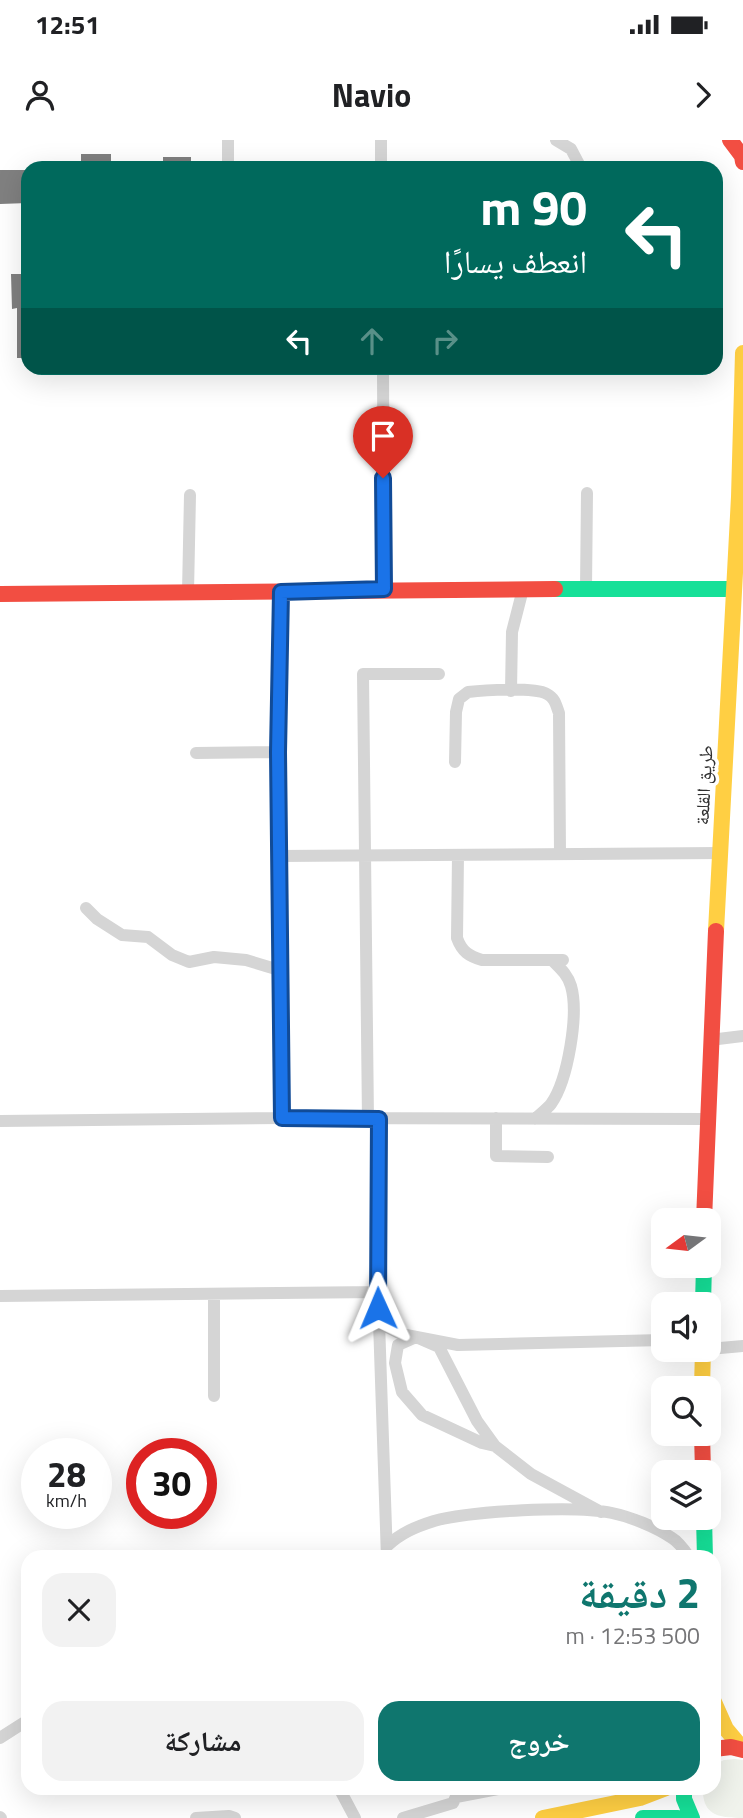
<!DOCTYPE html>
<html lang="ar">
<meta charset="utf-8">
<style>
:root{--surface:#fff;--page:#f2f2f2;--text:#202124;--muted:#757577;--accent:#0f766e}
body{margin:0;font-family:"Titillium Web","Noto Naskh Arabic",sans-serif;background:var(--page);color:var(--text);direction:rtl;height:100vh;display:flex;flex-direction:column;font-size:26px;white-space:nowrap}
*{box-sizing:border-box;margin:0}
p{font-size:23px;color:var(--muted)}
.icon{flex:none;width:38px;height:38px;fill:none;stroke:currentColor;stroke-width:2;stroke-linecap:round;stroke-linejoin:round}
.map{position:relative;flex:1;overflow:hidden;direction:ltr}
.drawer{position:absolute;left:21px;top:1410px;width:700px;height:245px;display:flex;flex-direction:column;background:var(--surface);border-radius:21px;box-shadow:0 7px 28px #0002;direction:rtl}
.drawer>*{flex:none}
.banner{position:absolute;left:21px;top:21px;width:702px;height:214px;border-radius:21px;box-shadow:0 7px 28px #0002;direction:rtl;background:#00695c;color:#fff;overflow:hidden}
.needle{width:46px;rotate:255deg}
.fabs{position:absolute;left:651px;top:1068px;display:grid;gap:14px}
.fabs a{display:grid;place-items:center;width:70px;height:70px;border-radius:14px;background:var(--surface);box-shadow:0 7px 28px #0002;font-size:35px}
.speed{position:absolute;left:21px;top:1298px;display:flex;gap:14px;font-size:35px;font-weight:700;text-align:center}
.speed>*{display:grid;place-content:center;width:91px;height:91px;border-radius:50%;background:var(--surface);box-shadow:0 7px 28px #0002;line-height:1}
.speed small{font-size:18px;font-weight:400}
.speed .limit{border:10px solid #d22;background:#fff;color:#111}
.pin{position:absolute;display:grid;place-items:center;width:60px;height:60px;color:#fff;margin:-72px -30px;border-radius:50% 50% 50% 0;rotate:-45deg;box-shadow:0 0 7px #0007}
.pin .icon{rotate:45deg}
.me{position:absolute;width:77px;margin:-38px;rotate:359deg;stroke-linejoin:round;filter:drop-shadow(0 0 5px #0008)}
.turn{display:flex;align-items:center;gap:24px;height:147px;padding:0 21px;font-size:32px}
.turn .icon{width:91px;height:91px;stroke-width:2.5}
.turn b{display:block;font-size:49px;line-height:60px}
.lanes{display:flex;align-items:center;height:66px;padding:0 21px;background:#0003;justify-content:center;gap:35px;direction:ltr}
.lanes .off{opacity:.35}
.round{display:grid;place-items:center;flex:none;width:74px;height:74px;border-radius:21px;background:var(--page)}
.overview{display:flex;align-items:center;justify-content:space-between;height:119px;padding:0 21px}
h1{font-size:42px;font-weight:700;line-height:52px;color:var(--accent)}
.primary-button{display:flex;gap:14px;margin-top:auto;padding:14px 21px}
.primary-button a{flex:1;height:80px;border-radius:21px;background:var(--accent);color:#fff;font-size:28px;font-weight:700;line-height:80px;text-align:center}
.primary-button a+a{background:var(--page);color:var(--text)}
.status{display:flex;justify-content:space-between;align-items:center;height:49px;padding:0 35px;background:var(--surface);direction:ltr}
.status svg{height:19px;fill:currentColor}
header{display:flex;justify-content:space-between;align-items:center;height:91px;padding:0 21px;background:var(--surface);font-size:32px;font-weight:700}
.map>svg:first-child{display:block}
</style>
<div class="status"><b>12:51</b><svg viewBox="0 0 49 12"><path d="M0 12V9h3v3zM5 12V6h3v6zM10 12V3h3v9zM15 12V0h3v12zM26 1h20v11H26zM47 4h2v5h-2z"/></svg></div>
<header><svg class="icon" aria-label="forward" viewBox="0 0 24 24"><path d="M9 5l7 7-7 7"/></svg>Navio<svg class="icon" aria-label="person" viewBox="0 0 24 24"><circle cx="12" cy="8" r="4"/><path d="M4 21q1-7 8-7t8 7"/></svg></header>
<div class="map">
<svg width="743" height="1678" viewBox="0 0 743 1678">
<rect width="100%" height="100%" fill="#fff"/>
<!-- green -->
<path fill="#f0f3ec" d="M 735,1619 L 743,1620 L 743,1678 C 721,1678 702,1676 703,1649 L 714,1648 L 714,1625 L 724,1620 Z"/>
<!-- building -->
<path fill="#808080" d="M 81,14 L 111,14 L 111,28 L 81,28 Z
M 163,17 L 191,17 L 191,28 L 163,28 Z
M 0,30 L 28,30 L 28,63 L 0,64 Z
M 11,134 L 28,134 L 28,218 L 17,218 L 17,168 L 12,169 Z"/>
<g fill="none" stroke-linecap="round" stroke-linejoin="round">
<!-- street -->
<path stroke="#d5d5d5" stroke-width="12" d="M 381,0 L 381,28
M 556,0 L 571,9 L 581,28
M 228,28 L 228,0
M 383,228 L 384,449
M 586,449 L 587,353
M 188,452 L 190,355
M 511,551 L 512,492 L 523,449
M 278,612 L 281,452
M 196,613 L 278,612 L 282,978
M 455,622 L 456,572 L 459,559 L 468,552 C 484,550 534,547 547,554 C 555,558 556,565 559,573 L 560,714
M 458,715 L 457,798 C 462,812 469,816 482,820 L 563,820
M 279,716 L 720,713
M 86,768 L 97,779 L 122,795 L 148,797 L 172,815 L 189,822 L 214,817 L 246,820 L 279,830
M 710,900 L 743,896
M 496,978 L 496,1016 L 548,1017
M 378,979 L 378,1152 L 387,1418
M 535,979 C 540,974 547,969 551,964 C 568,940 579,874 571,846 C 568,835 560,828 552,820
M 368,980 L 363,534 L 439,534
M 0,981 L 282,978 L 707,979
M 214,1155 L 214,1256
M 0,1156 L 378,1152
M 379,1183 L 401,1194 L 458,1205 L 663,1200
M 709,1209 L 743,1206
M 495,1306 L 482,1303 L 422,1275 L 402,1252 L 395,1223 L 398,1205 L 416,1197 L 439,1207 L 477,1281 L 495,1306 L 531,1334 L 601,1372
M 387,1406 C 401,1393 415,1387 434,1381 C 469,1371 576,1365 612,1373 C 631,1377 656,1387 672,1398 C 679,1402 685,1411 690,1418
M 0,1598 L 28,1580
M 339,1648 L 355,1678
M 456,1657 L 503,1648
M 0,1677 L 1,1678
M 196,1678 L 229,1676 L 235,1678
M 403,1678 L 453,1663 L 460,1648"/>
<!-- fast -->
<path stroke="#16e098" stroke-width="16" d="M 555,449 L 734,449
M 703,1164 L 704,1125
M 704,1377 L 705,1418
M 684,1648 L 684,1659 L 692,1678
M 643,1678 L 678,1678"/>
<!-- slow -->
<path stroke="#ffcf43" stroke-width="16" d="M 716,791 L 739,357 L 743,213
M 702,1248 L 703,1209
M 714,1562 L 726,1589 L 743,1609
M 543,1678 L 640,1658 L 666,1648"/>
<!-- jam -->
<path stroke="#f24e42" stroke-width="16" d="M 730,0 L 742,16 L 743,22
M 0,454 L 555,449
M 704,1080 L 716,791
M 702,1293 L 703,1332
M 714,1609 L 731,1607 L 743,1610"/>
</g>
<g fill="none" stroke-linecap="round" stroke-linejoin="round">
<!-- route casing -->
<g stroke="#114b97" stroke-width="18">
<path id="route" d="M 378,1168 L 379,979 L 282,978 L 278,612 L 281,452 L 384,449 L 383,338"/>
</g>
<!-- route -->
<use href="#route" stroke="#1a73e8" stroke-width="12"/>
</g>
<g text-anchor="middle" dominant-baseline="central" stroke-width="7" stroke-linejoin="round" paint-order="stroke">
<!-- street labels -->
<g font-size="19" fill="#313131" stroke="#fff">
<text transform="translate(703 645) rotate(-87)">طريق القلعة</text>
</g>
</g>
</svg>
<div class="fabs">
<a><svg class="needle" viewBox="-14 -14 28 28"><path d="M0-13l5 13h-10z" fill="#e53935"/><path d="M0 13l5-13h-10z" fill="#757577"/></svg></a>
<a><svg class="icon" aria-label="sound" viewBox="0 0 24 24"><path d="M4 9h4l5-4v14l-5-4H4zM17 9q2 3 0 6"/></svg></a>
<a><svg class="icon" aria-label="search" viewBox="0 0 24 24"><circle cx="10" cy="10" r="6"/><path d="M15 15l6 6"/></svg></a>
<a><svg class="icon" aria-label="layers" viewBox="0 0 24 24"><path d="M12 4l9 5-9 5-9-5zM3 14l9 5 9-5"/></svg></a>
</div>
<div class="speed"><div>28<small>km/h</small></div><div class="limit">30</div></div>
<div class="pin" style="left:383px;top:338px;background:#d93025"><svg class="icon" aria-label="arrive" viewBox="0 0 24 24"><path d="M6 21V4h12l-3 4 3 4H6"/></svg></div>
<svg class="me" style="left:378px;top:1168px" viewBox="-20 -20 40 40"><path d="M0-17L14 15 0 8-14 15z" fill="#1a73e8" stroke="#fff" stroke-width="4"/></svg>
<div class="banner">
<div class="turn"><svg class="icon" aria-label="left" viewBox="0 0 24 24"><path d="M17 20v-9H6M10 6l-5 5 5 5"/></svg><div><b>90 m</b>انعطف يسارًا</div></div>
<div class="lanes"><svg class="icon" aria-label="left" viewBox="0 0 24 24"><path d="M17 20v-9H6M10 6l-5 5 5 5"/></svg><svg class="icon off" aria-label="ahead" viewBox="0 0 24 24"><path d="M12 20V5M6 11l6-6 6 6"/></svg><svg class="icon off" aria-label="right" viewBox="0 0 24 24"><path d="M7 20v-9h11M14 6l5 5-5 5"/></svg></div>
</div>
<section class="drawer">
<div class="overview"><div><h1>2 دقيقة</h1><p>500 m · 12:53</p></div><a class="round"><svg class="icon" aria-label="close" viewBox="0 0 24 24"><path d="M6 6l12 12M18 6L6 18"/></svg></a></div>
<div class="primary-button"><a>خروج</a><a>مشاركة</a></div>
</section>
</div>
